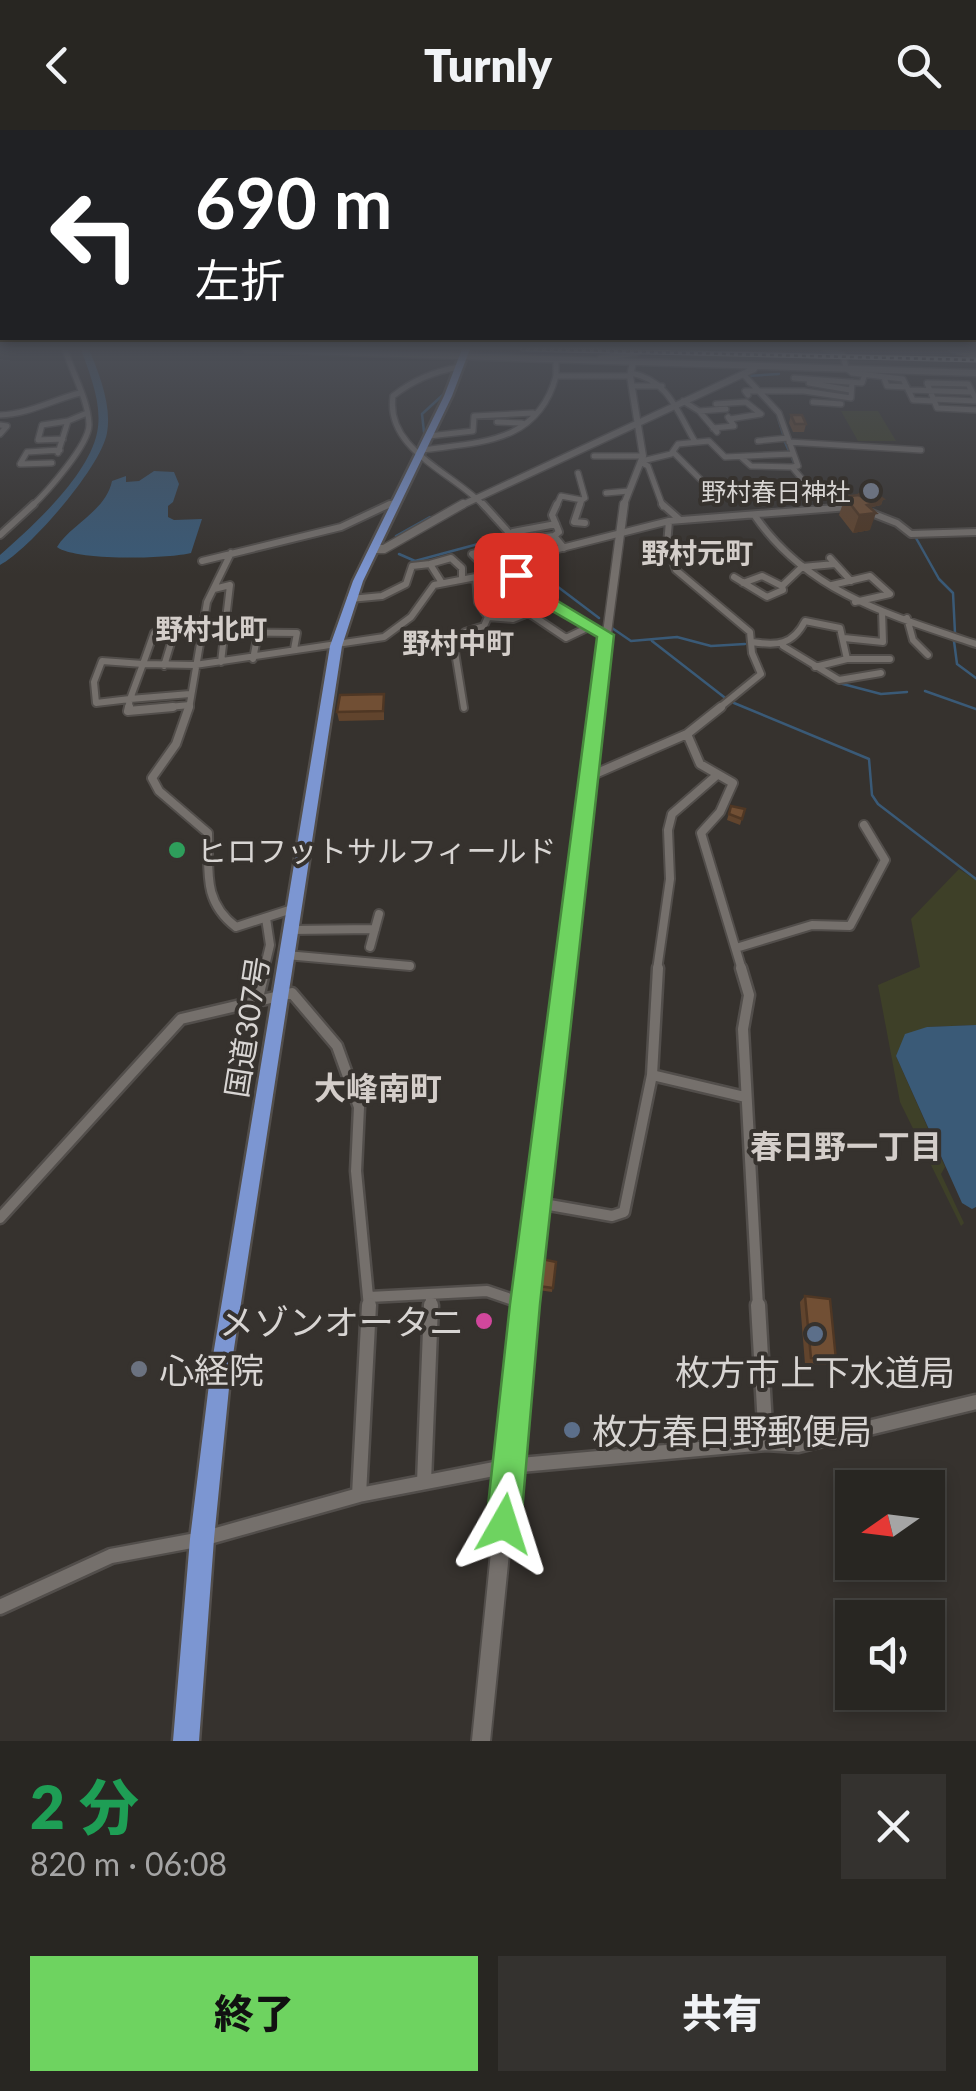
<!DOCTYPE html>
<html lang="ja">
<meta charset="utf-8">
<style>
:root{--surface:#282622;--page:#34322f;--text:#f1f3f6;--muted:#a5a5a5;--line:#444340;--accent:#6ed360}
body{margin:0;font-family:Lato,"Noto Sans JP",sans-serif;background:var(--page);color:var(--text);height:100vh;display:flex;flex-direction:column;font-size:38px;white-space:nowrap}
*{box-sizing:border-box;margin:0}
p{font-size:32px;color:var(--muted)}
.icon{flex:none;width:55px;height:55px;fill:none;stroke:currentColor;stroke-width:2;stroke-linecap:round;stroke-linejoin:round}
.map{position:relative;height:1611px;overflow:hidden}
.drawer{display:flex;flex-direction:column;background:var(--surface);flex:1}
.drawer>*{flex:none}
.top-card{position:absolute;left:0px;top:0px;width:978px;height:210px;box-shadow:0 5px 15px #0003,0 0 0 2px var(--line);background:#202124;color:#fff;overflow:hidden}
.needle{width:65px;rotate:256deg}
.controls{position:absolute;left:835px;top:1340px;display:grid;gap:20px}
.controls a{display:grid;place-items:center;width:110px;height:110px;border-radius:0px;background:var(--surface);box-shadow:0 5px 15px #0003,0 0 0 2px var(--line);font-size:50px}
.pin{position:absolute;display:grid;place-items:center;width:85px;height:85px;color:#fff;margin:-42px;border-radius:20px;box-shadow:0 5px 15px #0006}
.me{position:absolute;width:110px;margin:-55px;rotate:6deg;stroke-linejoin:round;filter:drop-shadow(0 0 8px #0008)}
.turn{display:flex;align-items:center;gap:35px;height:210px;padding:0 30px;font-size:45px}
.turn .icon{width:130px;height:130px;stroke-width:2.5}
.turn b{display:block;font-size:70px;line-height:85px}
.round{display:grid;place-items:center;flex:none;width:105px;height:105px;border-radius:0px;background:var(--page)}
.head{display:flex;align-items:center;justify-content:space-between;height:170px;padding:0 30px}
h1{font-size:60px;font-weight:800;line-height:75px;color:#1e9e55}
.button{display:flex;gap:20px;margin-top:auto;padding:20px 30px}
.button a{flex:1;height:115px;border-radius:0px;background:var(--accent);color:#111;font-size:40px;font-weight:800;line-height:115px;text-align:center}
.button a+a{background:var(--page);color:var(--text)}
header{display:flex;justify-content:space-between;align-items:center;height:130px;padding:0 30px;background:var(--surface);font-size:45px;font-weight:800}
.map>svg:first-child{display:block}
</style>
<header><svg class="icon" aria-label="back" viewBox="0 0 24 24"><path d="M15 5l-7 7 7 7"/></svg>Turnly<svg class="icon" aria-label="search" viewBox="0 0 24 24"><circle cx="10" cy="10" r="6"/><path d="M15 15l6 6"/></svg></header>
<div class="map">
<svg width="976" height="1611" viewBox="0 0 976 1611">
<rect width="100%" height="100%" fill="#36322e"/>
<!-- green -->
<path fill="#3e4028" d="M 841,281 L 878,281 L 896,311 L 858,311 Z
M 959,739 L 976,750 L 976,895 L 927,897 L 896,926 L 945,1037 L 941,1044 L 964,1093 L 961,1096 L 900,972 L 878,855 L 920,837 L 911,789 Z"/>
<!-- water -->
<path fill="#3a5a77" d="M 154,341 L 174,342 L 179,354 L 173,372 L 168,376 L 168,387 L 174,390 L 202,389 L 191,423 C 167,429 75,431 57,417 C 70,395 106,381 112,351 L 126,346 L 126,352 L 139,351 Z
M 976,895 L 976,1077 L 972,1079 L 962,1073 L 896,926 L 905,904 L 927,897 Z"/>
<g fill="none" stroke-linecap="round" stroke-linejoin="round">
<!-- stream -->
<path stroke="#3a5a77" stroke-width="2.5" d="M 747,246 L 779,244
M 756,262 L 768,274
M 778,288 L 783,304
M 424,302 L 422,284 L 445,263
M 785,312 L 796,337
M 824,361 L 844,371
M 396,406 L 430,387
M 916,408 L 939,449 L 953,463 L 955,503
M 399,424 L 415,431 L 493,410 L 517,427
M 529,435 L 599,488
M 612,498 L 631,511 L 677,507 L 711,516 L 745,514
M 652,511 L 724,567
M 954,511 L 957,534 L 976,548
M 791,525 L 832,549
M 839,553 L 881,564 L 907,562
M 925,561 L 976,579
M 734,573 L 869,629 L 872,665 L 878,674 L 976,749"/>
<!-- river -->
<path fill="#3a5a77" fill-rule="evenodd" d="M 81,219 L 89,219 C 99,244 112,275 107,303 C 101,337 30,419 0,435 L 0,425 C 32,397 88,346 97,303 C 103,275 90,245 81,219 Z"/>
<!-- street-far4 casing -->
<g stroke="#524e4b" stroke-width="8">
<path id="street-far4" d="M 825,219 L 843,225 L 846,238 L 852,243 L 903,249 L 913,270 L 934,271
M 600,228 L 637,223
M 556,230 L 556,246 L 630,246
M 460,237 C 435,241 413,250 393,266 C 385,320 454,343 485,377
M 631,243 C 668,250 677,281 694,310
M 743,244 L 779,283 L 798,336 L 792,337 L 808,356 L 849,377
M 794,248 L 862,253 L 864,247
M 884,248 L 887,256 L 907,257
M 809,253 L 850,260
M 632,256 L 662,256
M 908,260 L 972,262
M 748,265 L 745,261 L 804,261 L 851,268 L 852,252
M 933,269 L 976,271
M 976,269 L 968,254 L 927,253 L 937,278 L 976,280
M 683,271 L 699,281 L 717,302
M 813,272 L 841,274
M 716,274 L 746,272 L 761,284 L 730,289
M 699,281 L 726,279
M 0,285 C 29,284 52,270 80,263
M 497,292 L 522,293
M 0,295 L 7,296 L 0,304
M 713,298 L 734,296 L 728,287
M 429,306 L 473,301 L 474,286 L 533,283
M 63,309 L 38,310 L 42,295 L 68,291
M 758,311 L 788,308
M 789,312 L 921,320
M 422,320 C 479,312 538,314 556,246
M 673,322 L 700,349
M 58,323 L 68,291 L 87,283
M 594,326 L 643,326
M 741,327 L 751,336 L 792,337
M 642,331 L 671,324 L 678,314 L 709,311 L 725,327 L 793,324
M 52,333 L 20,334 L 27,322 L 60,320
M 642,333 L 648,336 L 663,377
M 578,343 L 585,368 L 582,370
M 606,363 L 629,361
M 31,377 C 46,363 90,314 89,294 C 88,269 72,243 65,219
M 384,377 L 397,371
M 556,377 L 561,366 L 582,370 L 579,377"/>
</g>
<!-- street-far3 casing -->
<g stroke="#524e4b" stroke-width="10">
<path id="street-far3" d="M 483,374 L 530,426
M 557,374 L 552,385 L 559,402 L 554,406 L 564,418
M 580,374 L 574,392 L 585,393
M 662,374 L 679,389
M 844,374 L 849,377
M 864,380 L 897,393 L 911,404 L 976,402
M 755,386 C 808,463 892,486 976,514
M 669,391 L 667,415 L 676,440 L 750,502 L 752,523 L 761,544 L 718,579
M 0,405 L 34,374
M 554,406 L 523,410 L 513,402 L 556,394
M 830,428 L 851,451
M 202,431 L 341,397 L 390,374
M 430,434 L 451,428 L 462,438 L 462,449
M 487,439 L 472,424 L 491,419 L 536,462 L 589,497 L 566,508 L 511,471 L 496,451 L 516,445
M 734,447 L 767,467 L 783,460 L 782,456 L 802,437 L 835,434
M 743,453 L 762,446 L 782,456
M 832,455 L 870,446 L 890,464 L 855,472
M 214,459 L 230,455 L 221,532
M 350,469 L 382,466 L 406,454 L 412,436 L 430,434 L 442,453
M 488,487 L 513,489 L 528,483
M 907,488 L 913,510 L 928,525
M 226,502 L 297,503 L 294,519
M 844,508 L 883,512 L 882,481
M 752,512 C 777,516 793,515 805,491 L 840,498 L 847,529
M 783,516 L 839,550 L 881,543
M 253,529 L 258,503
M 102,531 L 143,534 L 130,569 L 96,573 L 94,552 Z
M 143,534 L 195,535 L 384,507 L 411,487 L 434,455 L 476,447 L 487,439 L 530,426 L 669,391 L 849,377
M 143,534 L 154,503 L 202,501
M 164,536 L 174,503
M 815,537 L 847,529 L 890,529
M 464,578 L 455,522 L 465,502 L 484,496 L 488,487 L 478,472 L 476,447
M 128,579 L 130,569 L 190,564
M 147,579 L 190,575
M 189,579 L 207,472 L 231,423"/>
</g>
<!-- street-far2 casing -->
<g stroke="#524e4b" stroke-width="12">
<path id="street-far2" d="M 129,577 L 128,581 L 173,577
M 189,577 L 176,614 L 152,648 L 159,661 L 208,703 C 209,741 202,771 236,797 L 292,779
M 687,604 L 700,634 L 733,653 L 720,682 L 701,703 L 742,840
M 588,647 L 687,604 L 721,577
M 290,800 L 375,799
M 370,817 L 379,784
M 736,818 L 812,795 L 850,796 L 885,730 L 864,695
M 286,825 L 410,836
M 264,840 L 270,815 L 266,788
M 657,840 L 670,749 L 668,700 L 672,684 L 717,645"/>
</g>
<!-- street-far1 casing -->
<g stroke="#524e4b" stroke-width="15">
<path id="street-far1" d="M 741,838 L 749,865 L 743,899 L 758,1177
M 258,868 L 265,838
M 652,945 L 658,838
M 538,1073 L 612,1086 L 624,1082 L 652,945 L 745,967
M 0,1088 L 181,889 L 292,863 L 337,916 L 359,977 L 356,1041 L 369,1177
M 369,1167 L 487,1161 L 525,1174
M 431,1177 L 431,1167"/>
</g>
<!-- street casing -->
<g stroke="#524e4b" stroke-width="19">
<path id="street" d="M 758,1175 L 766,1313
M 424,1352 L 431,1175
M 359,1365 L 369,1175
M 0,1477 L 111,1426 L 202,1409 L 359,1365 L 509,1336 L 766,1313 L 798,1315 L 976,1272"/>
</g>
<!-- secondary-far4 casing -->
<g stroke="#524e4b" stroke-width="9">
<path id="secondary-far4" d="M 245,219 L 976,243
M 951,219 L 976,226
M 458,377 L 754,239
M 623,377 L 643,326 L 630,246 L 633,232"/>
</g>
<!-- secondary-far3 casing -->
<g stroke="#524e4b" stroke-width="11">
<path id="secondary-far3" d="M 374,419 L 384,419 L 463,374
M 597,579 L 624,374"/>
</g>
<!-- secondary-far2 casing -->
<g stroke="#524e4b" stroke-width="15">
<path id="secondary-far2" d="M 565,840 L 597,577"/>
</g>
<!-- secondary-far1 casing -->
<g stroke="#524e4b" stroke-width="19">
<path id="secondary-far1" d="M 525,1177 L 566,838"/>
</g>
<!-- secondary casing -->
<g stroke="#524e4b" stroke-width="22">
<path id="secondary" d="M 481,1611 L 525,1175"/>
</g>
<!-- highway casing -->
<g stroke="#524e4b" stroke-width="5">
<path id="highway" d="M 462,219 L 470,219 L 452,266 L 363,451 L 342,516 L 231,1238 L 214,1409 L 199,1611 L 173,1611 L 190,1409 L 211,1238 L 330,516 L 353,451 L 444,266 Z"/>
</g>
<!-- street-far4 -->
<use href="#street-far4" stroke="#75706c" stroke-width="5"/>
<!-- street-far3 -->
<use href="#street-far3" stroke="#75706c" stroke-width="6"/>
<!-- street-far2 -->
<use href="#street-far2" stroke="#75706c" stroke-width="8"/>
<!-- street-far1 -->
<use href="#street-far1" stroke="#75706c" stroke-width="10"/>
<!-- street -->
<use href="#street" stroke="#75706c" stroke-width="14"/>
<!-- secondary-far4 -->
<use href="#secondary-far4" stroke="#75706c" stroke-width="6"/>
<!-- secondary-far3 -->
<use href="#secondary-far3" stroke="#75706c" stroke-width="8"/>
<!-- secondary-far2 -->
<use href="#secondary-far2" stroke="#75706c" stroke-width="10"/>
<!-- secondary-far1 -->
<use href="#secondary-far1" stroke="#75706c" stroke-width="14"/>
<!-- secondary -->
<use href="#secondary" stroke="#75706c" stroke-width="18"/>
<!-- highway -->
<use href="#highway" fill="#7c96d2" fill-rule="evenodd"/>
<!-- rail casing -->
<g stroke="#b0adaa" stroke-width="5">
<path id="rail" d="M 522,219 L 976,230"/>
</g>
<!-- rail -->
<use href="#rail" stroke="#36322e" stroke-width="2.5" stroke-dasharray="4" stroke-linecap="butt"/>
</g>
<!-- wall -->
<path fill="#61442d" d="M 791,285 L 806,294 L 804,302 L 793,302 L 789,293 Z
M 861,364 L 883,369 L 881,375 L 872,377 L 870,400 L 853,403 L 839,385 L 845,367 L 860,366 Z
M 384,564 L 384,590 L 339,591 L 337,582 Z
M 731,676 L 745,679 L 740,695 L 727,690 Z
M 542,1129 L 556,1132 L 552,1162 L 538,1160 Z
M 805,1166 L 836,1230 L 830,1235 L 805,1234 L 800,1172 Z"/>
<!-- shaded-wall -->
<path fill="#4f3724" d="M 883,369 L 881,375 L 872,377 L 870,384 L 876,383 L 870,400 L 853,403 L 859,385 L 867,375 L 874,371 Z"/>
<!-- building -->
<path fill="#714f34" stroke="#4f3724" stroke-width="2.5" d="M 791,285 L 802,285 L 806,294 L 795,294 Z
M 873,362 L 883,369 L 874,371 L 861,364 Z
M 858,365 L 874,373 L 867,375 L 876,383 L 859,385 L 845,367 Z
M 384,564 L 383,581 L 337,582 L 340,565 Z
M 731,676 L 745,679 L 742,689 L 729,684 Z
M 542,1129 L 556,1132 L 553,1158 L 538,1156 Z
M 805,1166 L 830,1169 L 836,1230 L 811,1228 Z"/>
<!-- sky -->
<linearGradient id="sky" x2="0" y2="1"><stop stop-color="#1e1c19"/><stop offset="0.49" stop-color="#4c4f57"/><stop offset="1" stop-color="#4c4f57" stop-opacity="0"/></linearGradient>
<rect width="976" height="445" fill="url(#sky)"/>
<!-- route -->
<path fill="#6ed360" stroke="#48893e" stroke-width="2.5" d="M 516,440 L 551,467 L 614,505 L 540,1174 L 521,1394 L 516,1406 L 504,1411 L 491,1406 L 486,1394 L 510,1174 L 597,507 L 540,474 L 511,448 L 508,445 Z"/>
<!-- markers -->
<g fill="#6b7280" stroke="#36322e" stroke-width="4">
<circle cx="871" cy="361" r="10"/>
<circle cx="139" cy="1239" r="10"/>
</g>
<circle fill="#2e9e5b" stroke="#36322e" stroke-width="4" cx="177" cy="720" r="10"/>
<circle fill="#d1479c" stroke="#36322e" stroke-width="4" cx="484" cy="1191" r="10"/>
<g fill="#5c6f8a" stroke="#36322e" stroke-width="4">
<circle cx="815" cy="1204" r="10"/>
<circle cx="572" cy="1300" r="10"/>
</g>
<g text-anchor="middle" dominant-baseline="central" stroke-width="8" stroke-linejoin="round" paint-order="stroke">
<!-- far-poi labels -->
<g font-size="25" fill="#d8d5d3" stroke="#36322e" text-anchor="end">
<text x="851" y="361">野村春日神社</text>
</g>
<!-- far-neighbourhood labels -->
<g font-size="28" font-weight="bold" fill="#d4ceca" stroke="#36322e">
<text x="697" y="422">野村元町</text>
<text x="211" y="498">野村北町</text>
<text x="458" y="512">野村中町</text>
</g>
<!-- poi labels -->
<g font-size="30" fill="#d8d5d3" stroke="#36322e" text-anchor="start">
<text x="197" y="720">ヒロフットサルフィールド</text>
</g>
<!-- street labels -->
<g font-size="30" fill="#d8d5d3" stroke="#36322e">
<text transform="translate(246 897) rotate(-81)">国道307号</text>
</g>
<!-- neighbourhood labels -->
<g font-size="32" font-weight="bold" fill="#d4ceca" stroke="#36322e">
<text x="378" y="957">大峰南町</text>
<text x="846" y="1015">春日野一丁目</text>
</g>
<!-- near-poi labels -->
<g font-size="35" fill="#d8d5d3" stroke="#36322e" text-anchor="start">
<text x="464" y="1191" text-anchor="end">メゾンオータニ</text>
<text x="159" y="1239">心経院</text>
<text x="815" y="1241" text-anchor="middle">枚方市上下水道局</text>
<text x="592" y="1300">枚方春日野郵便局</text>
</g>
</g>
</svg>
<div class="controls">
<a><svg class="needle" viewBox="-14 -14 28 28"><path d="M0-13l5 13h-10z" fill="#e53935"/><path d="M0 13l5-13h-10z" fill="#a5a5a5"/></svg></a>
<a><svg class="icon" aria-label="sound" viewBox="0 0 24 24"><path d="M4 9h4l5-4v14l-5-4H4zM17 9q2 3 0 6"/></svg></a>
</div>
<div class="pin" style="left:516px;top:445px;background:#d93025"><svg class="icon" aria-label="arrive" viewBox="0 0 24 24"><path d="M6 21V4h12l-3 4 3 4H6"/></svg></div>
<svg class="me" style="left:504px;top:1394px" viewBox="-20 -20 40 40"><path d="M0-17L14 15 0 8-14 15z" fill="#6ed360" stroke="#fff" stroke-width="4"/></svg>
<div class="top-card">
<div class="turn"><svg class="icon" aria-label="left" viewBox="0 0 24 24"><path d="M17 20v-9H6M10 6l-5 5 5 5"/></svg><div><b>690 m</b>左折</div></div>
</div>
</div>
<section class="drawer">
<div class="head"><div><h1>2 分</h1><p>820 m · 06:08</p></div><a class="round"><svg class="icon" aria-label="close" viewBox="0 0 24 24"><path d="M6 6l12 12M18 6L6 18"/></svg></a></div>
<div class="button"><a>終了</a><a>共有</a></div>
</section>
